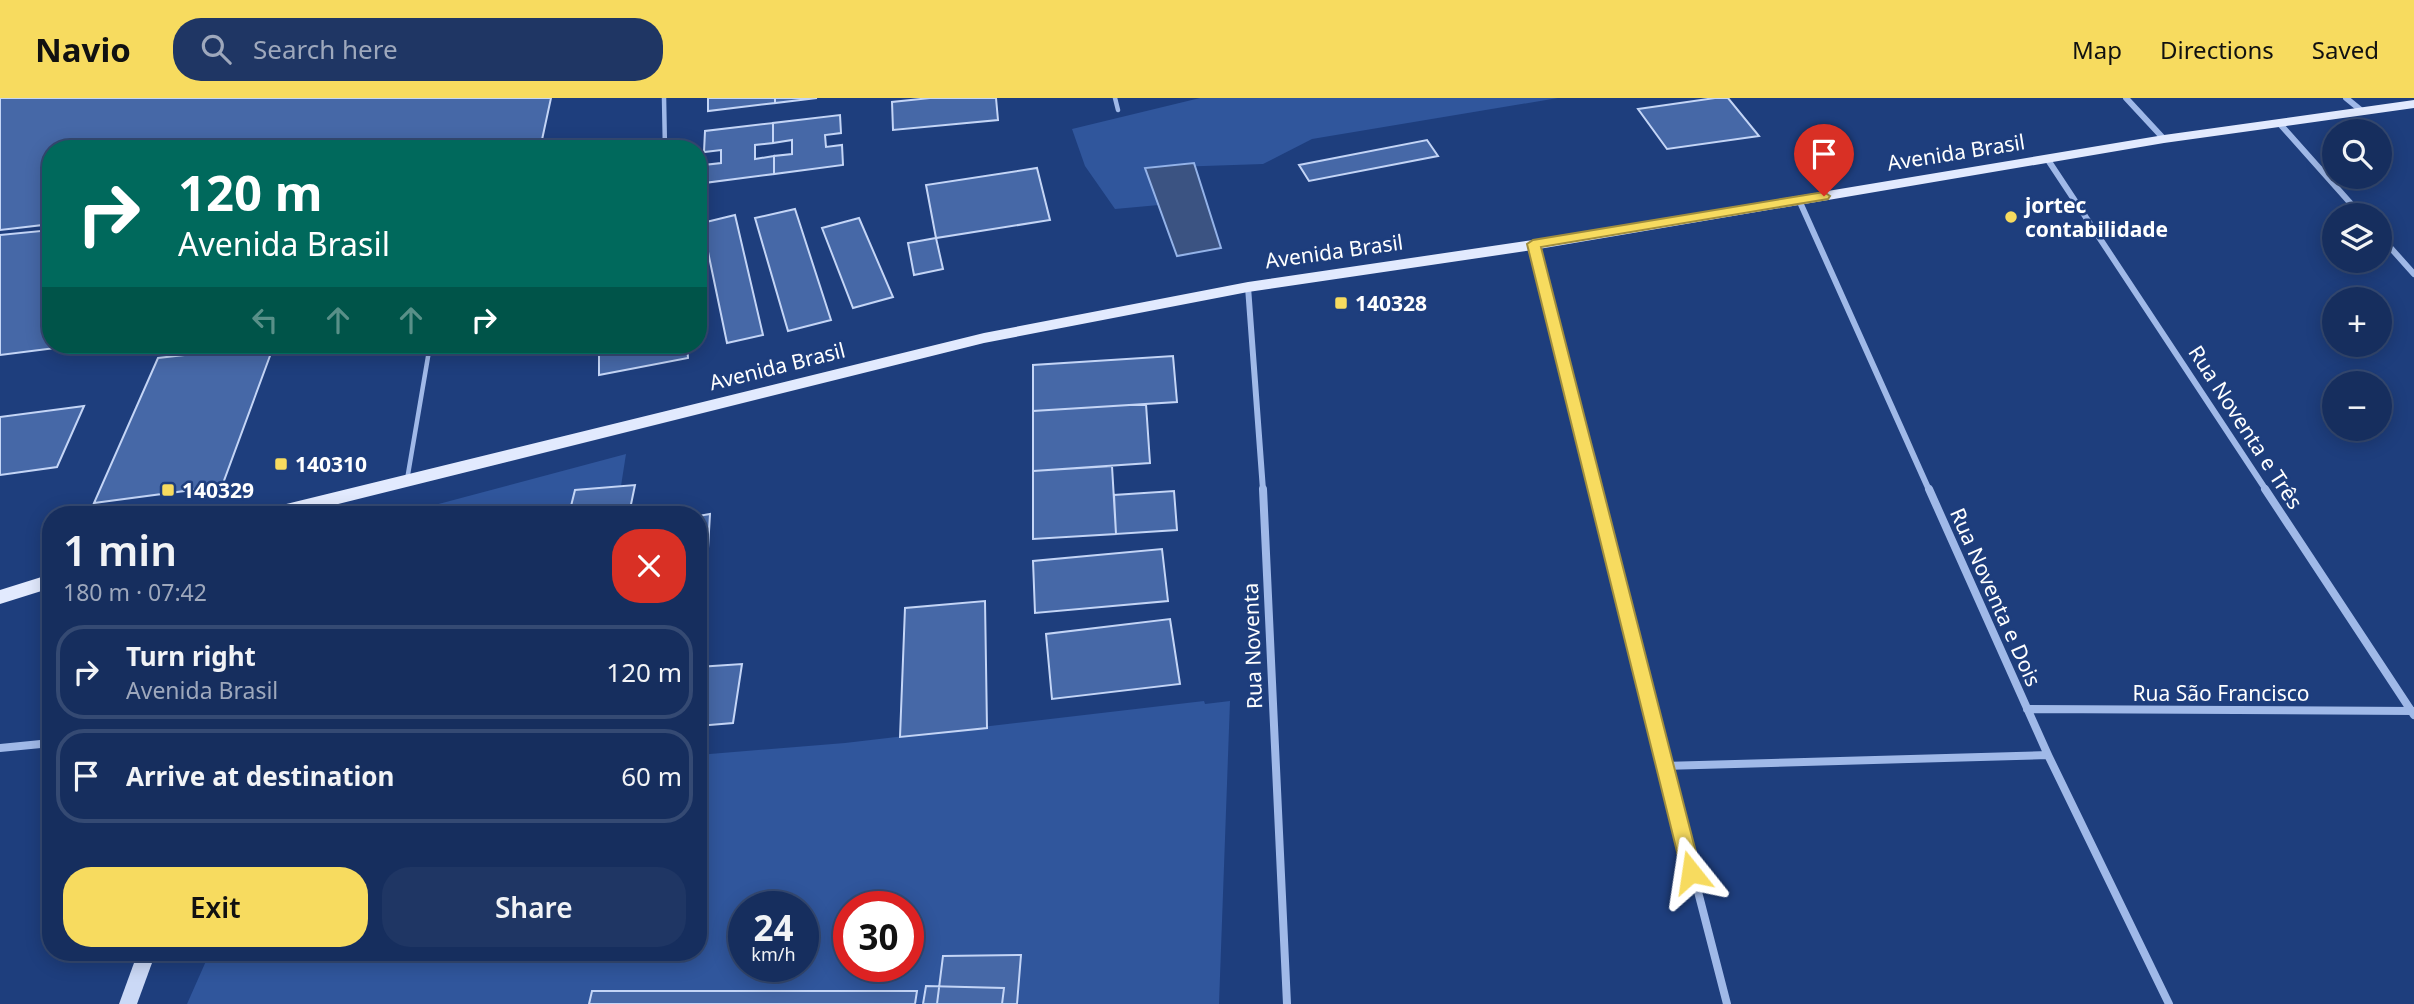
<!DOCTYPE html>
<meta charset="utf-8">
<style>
:root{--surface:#162e5e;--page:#1f3664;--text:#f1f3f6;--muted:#9ea8bc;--line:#354a73;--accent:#f7db5f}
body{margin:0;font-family:"Noto Sans",sans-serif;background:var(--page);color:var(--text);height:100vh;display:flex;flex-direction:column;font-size:26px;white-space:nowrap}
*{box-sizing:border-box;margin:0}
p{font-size:23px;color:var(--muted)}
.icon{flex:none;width:38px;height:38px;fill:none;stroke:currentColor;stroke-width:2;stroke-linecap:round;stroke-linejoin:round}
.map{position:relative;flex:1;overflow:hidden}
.side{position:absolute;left:42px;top:408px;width:665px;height:455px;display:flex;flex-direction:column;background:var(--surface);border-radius:28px;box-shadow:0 4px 18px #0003,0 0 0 2px var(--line)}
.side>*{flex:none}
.guide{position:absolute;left:42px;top:42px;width:665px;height:214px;border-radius:28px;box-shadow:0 4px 18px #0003,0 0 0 2px var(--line);background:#00695c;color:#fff;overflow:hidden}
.tools{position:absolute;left:2322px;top:21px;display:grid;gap:14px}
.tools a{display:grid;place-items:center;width:70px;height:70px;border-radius:50%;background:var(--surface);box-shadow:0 4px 18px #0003,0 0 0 2px var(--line);font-size:35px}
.speed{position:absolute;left:728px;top:793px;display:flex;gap:14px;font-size:35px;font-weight:700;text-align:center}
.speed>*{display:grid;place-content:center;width:91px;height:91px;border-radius:50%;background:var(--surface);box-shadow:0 4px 18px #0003,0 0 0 2px var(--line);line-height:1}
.speed small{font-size:18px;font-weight:400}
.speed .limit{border:10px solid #d22;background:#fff;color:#111}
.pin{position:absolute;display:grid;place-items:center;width:60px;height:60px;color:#fff;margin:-72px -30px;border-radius:50% 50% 50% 0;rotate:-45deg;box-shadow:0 0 7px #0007}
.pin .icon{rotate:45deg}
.me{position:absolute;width:77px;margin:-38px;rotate:345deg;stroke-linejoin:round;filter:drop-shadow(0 0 5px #0008)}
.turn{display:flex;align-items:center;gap:24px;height:147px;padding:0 21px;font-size:32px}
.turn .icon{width:91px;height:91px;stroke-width:2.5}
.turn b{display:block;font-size:49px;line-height:60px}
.lanes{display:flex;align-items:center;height:66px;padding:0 21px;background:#0003;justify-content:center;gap:35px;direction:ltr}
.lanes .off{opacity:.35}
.round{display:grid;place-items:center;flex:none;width:74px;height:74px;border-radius:28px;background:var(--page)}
.head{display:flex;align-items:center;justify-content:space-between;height:119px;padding:0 21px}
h1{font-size:42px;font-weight:600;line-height:52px}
.primary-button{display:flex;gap:14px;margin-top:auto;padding:14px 21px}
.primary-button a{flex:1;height:80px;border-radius:28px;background:var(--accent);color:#111;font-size:28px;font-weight:600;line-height:80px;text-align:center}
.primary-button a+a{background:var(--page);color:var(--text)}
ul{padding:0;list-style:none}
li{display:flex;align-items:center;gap:21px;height:94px;margin:0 14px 10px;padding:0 7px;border:4px solid var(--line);border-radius:28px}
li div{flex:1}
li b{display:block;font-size:26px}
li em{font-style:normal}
header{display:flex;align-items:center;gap:42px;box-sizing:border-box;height:98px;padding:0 35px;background:var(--accent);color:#111}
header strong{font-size:33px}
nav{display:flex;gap:38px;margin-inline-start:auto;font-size:24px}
.search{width:490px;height:63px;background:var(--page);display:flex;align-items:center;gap:18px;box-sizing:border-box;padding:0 24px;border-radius:28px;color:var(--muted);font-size:26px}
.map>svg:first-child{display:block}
</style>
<header>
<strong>Navio</strong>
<div class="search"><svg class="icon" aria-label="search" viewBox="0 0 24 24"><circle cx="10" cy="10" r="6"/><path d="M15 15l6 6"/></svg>Search here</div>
<nav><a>Map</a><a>Directions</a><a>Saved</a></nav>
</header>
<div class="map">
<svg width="2414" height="906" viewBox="0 0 2414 906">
<rect width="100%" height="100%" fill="#1e3e7d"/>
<!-- green -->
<path fill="#30569c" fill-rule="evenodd" d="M 1200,0 L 1558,0 L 1312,41 L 1263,66 L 1145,70 L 1159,107 L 1115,111 L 1085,68 L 1072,31 Z
M 626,356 L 621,388 L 575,392 L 569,416 L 401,416 Z
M 1204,603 L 1205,606 L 1230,603 L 1219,906 L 187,906 L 210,854 L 698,854 L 698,657 L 845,645 ZM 744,808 L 803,808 L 803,868 L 744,868 ZM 849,808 L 908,808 L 908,868 L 849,868 Z"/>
<!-- water -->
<path fill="#3b5382" stroke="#94b3e9" stroke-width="2" d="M 1194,65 L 1221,150 L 1177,158 L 1145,70 Z"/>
<!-- building -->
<path fill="#4668a7" stroke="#c4d5f6" stroke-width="2" d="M 0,0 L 551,0 L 540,51 L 51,51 L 51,126 L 0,132 Z
M 708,0 L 775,0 L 775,5 L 708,13 Z
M 775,0 L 817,0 L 775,5 Z
M 930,0 L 996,0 L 998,22 L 893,32 L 892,4 Z
M 1715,0 L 1728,0 L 1759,38 L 1667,51 L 1638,11 Z
M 840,17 L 841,35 L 825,37 L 826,49 L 842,47 L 843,67 L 774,76 L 774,58 L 792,56 L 792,42 L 773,45 L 773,25 Z
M 773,25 L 773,45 L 755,47 L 755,61 L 774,58 L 774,76 L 704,85 L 704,67 L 721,65 L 721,52 L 704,54 L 705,33 Z
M 1427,42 L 1438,58 L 1309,83 L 1299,67 Z
M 1037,70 L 1050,122 L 936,140 L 926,87 Z
M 795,111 L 831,222 L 788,233 L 755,120 Z
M 735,117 L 763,237 L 727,245 L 702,125 Z
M 859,120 L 893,199 L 853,210 L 822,130 Z
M 51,132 L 51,247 L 79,247 L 0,257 L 0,137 Z
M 936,140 L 943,171 L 914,177 L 908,145 Z
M 274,247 L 222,388 L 94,405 L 158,260 Z
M 599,247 L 687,247 L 688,260 L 599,277 Z
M 1173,258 L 1177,304 L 1033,313 L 1033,267 Z
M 1146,306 L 1150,365 L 1033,373 L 1033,313 Z
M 84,308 L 57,369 L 0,377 L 0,319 Z
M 1112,368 L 1116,436 L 1033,441 L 1033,373 Z
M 635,387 L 629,416 L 569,416 L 575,392 Z
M 1174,393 L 1177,432 L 1116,436 L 1114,397 Z
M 710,416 L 704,519 L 698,520 L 698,418 Z
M 1162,451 L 1168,503 L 1035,515 L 1033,463 Z
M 985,503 L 987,630 L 900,639 L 905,510 Z
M 1170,521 L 1180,586 L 1052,601 L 1046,536 Z
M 742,566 L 733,625 L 698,628 L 698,569 Z
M 1021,857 L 1017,906 L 937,906 L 943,858 Z
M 926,888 L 1004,890 L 1002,906 L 923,906 Z
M 592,893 L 917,893 L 915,906 L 589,906 Z"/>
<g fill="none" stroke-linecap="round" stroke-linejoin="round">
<!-- lane -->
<path stroke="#a0b9e8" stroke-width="4.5" d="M 664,0 L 665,51
M 1115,0 L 1118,12
M 407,382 L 430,247"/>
<!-- street-far1 -->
<path stroke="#a0b9e8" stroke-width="6" d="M 2126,0 L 2164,41
M 2346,0 L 2362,13
M 2279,25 L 2361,117
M 2048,62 L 2266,392
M 1799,102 L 1929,392
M 2380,138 L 2414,176
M 1533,147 L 1594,392
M 1248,189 L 1263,392"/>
<!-- street -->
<path stroke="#a0b9e8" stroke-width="8" d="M 1263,391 L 1287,906
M 1594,391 L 1727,906
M 1929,391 L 2048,657 L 2169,906
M 2265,391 L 2414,617
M 2027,611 L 2414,613
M 0,650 L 51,645
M 1663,668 L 2048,657"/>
<!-- secondary -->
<path fill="#cbd9f6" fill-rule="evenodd" d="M 138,854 L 156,854 L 137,906 L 119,906 Z"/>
<!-- primary -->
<path fill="#e2eafe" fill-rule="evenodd" d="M 2414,2 L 2414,10 L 2164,45 L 1533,152 L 1248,194 L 984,245 L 298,416 L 265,416 L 274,409 L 984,235 L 1248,184 L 1533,142 L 2164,37 Z
M 51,476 L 51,490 L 0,506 L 0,492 Z"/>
</g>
<!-- route -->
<path fill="#f7db5f" stroke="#a18e3e" stroke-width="2" d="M 1824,94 L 1830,98 L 1828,101 L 1541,149 L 1701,774 L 1698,780 L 1691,782 L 1685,780 L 1682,774 L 1527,146 L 1533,142 Z"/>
<!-- markers -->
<g fill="#f7db5f" stroke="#1e3e7d" stroke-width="2.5">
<circle cx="2011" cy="119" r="7"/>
<rect x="1334" y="198" width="14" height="14" rx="3.5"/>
<rect x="274" y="359" width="14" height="14" rx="3.5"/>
<rect x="161" y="385" width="14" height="14" rx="3.5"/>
</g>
<g text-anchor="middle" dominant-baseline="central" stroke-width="5" stroke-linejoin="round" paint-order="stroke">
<!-- street labels -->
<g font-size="21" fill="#fff" stroke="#1e3e7d">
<text transform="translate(1956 54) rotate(-9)">Avenida Brasil</text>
<text transform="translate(1334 153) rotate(-8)">Avenida Brasil</text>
<text transform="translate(777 268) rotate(-14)">Avenida Brasil</text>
<text transform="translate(2246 329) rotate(57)">Rua Noventa e Três</text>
<text transform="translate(1996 499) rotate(66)">Rua Noventa e Dois</text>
<text transform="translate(1252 548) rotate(-92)">Rua Noventa</text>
<text x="2221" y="595">Rua São Francisco</text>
</g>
<!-- poi labels -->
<g font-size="21" font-weight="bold" fill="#fff" stroke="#1e3e7d" text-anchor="start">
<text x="2025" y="107">jortec<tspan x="2025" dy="24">contabilidade</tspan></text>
<text x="1355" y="205">140328</text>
<text x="295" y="366">140310</text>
<text x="182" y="392">140329</text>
</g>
</g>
</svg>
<div class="tools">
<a><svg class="icon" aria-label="search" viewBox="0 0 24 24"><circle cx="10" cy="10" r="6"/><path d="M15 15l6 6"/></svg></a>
<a><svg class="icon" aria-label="layers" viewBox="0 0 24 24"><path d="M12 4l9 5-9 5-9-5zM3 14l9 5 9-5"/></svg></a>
<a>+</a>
<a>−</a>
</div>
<div class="speed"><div>24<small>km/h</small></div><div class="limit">30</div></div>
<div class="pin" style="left:1824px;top:98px;background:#d93025"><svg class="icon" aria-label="arrive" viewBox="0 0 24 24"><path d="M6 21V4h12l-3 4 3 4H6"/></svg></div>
<svg class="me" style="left:1691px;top:774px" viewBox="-20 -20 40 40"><path d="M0-17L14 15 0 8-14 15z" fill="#f7db5f" stroke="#fff" stroke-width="4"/></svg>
<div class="guide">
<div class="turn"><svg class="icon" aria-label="right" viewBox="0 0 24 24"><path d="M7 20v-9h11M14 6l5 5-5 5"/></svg><div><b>120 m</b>Avenida Brasil</div></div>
<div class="lanes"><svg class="icon off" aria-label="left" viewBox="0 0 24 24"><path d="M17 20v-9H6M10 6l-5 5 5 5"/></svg><svg class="icon off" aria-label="ahead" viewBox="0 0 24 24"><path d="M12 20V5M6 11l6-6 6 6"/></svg><svg class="icon off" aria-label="ahead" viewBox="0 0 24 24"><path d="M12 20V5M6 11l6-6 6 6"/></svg><svg class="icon" aria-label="right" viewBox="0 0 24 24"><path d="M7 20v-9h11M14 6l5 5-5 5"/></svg></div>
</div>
<section class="side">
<div class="head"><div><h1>1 min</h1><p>180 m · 07:42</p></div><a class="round" style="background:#d93025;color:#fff"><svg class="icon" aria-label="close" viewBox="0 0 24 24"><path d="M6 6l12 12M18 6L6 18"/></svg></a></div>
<ul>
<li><svg class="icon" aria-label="right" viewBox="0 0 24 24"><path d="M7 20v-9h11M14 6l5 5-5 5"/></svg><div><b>Turn right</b><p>Avenida Brasil</p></div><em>120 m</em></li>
<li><svg class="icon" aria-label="arrive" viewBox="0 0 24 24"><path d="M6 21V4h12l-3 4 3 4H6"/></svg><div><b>Arrive at destination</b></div><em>60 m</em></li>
</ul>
<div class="primary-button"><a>Exit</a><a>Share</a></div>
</section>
</div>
